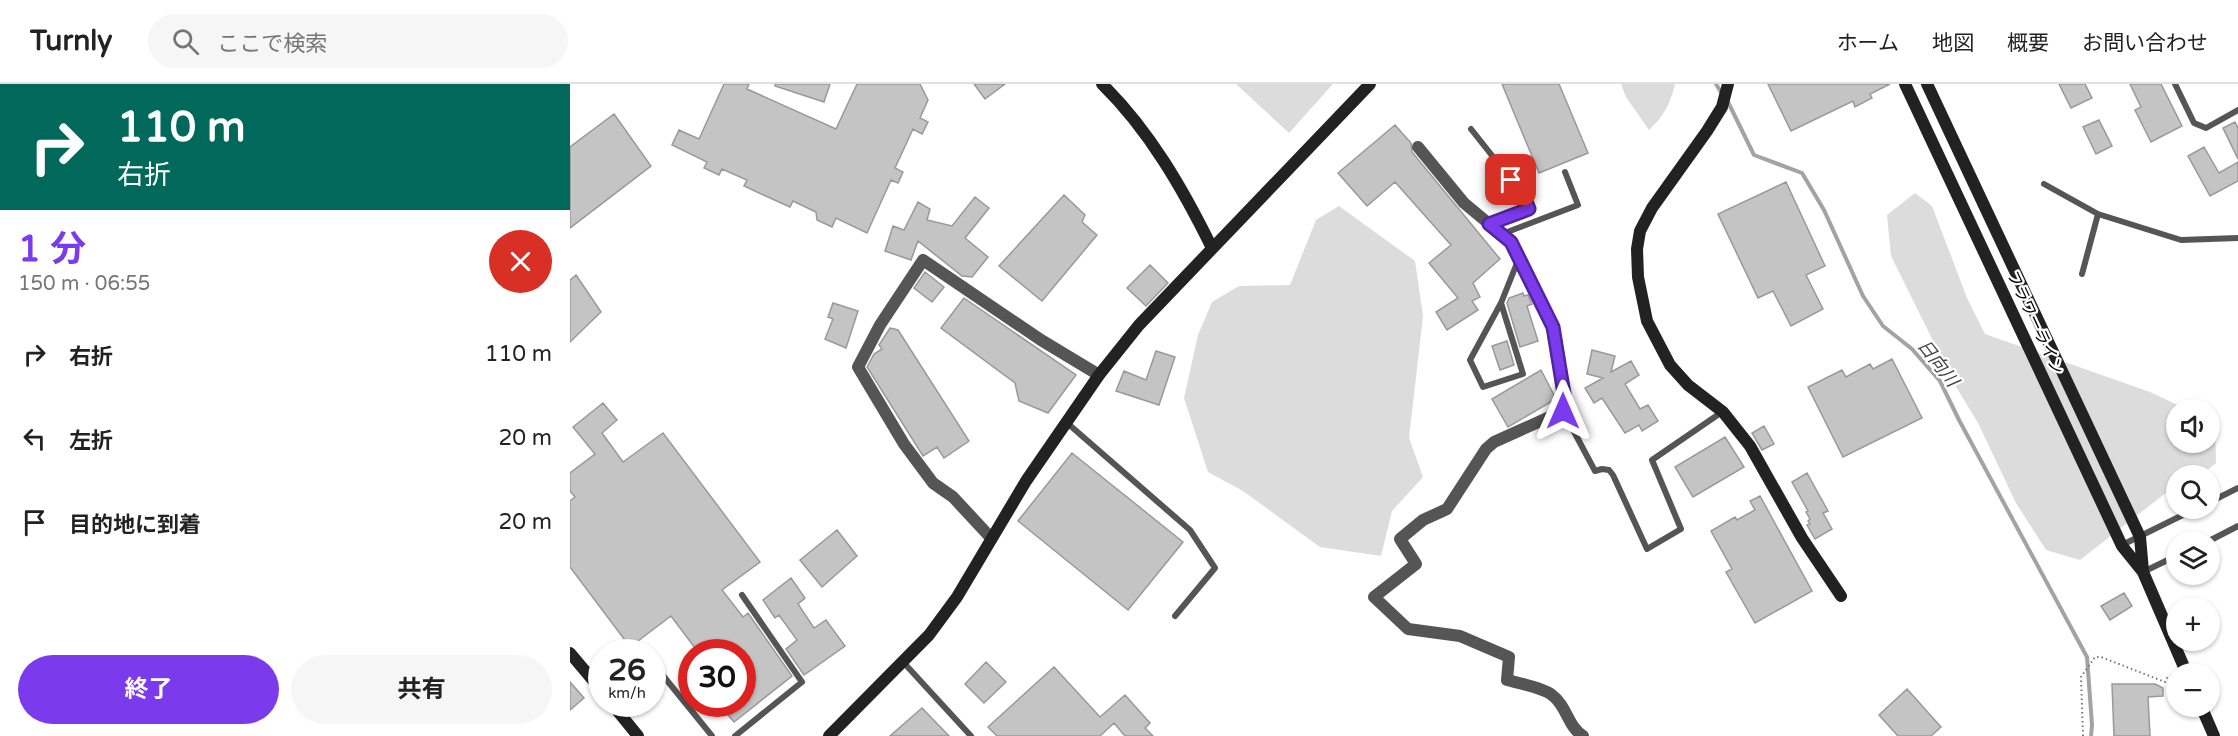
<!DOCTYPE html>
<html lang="ja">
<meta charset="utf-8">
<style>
:root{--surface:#fff;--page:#f6f6f6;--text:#222;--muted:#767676;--line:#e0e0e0;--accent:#7c3aed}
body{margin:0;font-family:"Varela Round","Noto Sans JP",sans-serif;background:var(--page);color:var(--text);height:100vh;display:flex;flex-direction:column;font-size:22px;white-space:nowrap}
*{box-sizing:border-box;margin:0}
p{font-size:20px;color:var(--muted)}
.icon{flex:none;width:33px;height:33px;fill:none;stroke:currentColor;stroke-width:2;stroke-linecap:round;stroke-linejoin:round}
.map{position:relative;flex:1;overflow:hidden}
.panel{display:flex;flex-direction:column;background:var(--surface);width:570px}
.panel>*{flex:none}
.banner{background:#00695c;color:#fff;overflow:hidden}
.fabs{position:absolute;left:1596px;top:315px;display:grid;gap:12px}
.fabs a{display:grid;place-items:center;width:54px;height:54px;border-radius:50%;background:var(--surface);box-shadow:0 2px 4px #0004;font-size:30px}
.speed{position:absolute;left:18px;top:555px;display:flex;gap:12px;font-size:30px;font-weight:700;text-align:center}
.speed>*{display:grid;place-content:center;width:78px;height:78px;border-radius:50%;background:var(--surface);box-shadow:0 2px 4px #0004;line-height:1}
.speed small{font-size:15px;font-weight:400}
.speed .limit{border:9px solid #d22;background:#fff;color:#111}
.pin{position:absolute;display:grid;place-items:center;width:51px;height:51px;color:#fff;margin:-26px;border-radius:12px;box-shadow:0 3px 9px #0006}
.me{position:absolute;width:66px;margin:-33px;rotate:0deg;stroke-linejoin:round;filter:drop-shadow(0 0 4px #0008)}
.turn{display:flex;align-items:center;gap:21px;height:126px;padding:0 18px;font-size:27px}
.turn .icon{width:78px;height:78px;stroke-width:2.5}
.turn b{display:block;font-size:42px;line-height:51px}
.round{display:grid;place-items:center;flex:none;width:63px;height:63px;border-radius:32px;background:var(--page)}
.summary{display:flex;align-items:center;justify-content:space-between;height:102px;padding:0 18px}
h1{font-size:36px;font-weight:700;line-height:45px;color:var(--accent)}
.action{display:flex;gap:12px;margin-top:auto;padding:12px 18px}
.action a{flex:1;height:69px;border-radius:36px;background:var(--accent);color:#fff;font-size:24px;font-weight:700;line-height:69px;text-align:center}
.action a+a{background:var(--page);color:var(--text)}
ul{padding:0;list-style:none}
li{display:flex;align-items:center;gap:18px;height:84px;padding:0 18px}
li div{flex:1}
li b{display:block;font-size:22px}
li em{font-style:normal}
header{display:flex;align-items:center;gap:36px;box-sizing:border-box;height:84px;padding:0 30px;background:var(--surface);border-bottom:2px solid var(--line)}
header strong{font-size:28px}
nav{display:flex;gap:33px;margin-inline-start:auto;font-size:21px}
.search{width:420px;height:54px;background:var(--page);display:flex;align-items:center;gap:15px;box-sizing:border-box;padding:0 21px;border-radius:33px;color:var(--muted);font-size:22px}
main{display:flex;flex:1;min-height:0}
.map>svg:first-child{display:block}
</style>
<header>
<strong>Turnly</strong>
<div class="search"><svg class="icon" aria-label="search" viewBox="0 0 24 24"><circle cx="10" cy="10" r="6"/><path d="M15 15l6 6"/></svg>ここで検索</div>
<nav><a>ホーム</a><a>地図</a><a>概要</a><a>お問い合わせ</a></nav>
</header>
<main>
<section class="panel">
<div class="banner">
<div class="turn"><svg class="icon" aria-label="right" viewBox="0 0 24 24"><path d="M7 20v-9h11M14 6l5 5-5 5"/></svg><div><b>110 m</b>右折</div></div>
</div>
<div class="summary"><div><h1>1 分</h1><p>150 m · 06:55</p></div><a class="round" style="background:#d93025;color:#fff"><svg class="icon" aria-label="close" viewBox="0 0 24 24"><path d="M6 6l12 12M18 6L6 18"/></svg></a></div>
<ul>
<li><svg class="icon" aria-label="right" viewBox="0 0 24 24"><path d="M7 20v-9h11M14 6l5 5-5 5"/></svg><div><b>右折</b></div><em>110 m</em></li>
<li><svg class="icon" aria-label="left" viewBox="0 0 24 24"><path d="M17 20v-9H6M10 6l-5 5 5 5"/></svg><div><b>左折</b></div><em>20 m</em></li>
<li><svg class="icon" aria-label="arrive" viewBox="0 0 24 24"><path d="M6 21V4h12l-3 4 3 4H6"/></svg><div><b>目的地に到着</b></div><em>20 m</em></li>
</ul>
<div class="action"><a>終了</a><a>共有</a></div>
</section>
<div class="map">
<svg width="1668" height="652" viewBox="0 0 1668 652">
<rect width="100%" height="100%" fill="#fff"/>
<!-- green -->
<path fill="#dcdcdc" d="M 666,0 L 763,0 L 719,49 Z
M 1051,0 L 1105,0 C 1100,20 1094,32 1079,46 L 1056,13 Z
M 1345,109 L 1362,122 L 1397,214 L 1415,250 L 1580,308 L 1616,325 L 1606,326 L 1606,358 L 1640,358 L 1640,337 L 1645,340 L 1646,379 L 1631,391 L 1606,392 L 1606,401 L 1510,476 L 1476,466 L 1446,419 L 1408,339 L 1385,301 L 1321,172 L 1317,131 Z
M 769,122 L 845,177 L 853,232 L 839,354 L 853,393 L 822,427 L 811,472 L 750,463 L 673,407 L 638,388 L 614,314 L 628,251 L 642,218 L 669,202 L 720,201 L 746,136 Z"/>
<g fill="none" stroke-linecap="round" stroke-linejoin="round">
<!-- stream -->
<path stroke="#a3a3a3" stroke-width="4" d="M 1146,0 L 1152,10
M 1157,16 L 1184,71 L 1232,89 L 1254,126 L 1293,212 L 1313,242 L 1342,265 L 1370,297 L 1389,336 L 1517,573 L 1522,641 L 1521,652"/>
</g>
<!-- building -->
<path fill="#c4c4c4" stroke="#999" stroke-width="1.5" d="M 154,0 L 179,0 L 177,5 L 266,45 L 287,0 L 350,0 L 358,16 L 350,34 L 358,38 L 352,50 L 343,45 L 325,84 L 333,88 L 328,99 L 321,96 L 297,149 L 266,134 L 262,143 L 247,136 L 246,128 L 223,117 L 220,123 L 189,109 L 174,102 L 177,96 L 152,85 L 149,91 L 134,84 L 137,78 L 102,61 L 109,46 L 129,55 Z
M 205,0 L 260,0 L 254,18 L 205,2 Z
M 404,0 L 435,0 L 415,15 Z
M 932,0 L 989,0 L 1018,69 L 969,89 Z
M 1198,0 L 1320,0 L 1300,10 L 1302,14 L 1285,23 L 1283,17 L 1221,47 Z
M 1489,0 L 1515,0 L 1522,14 L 1501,24 Z
M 1560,0 L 1591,0 L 1612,42 L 1581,58 L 1565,26 L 1571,23 Z
M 44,30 L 81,82 L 0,144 L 0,63 Z
M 1529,36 L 1542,62 L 1526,70 L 1513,43 Z
M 1665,38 L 1668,44 L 1668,75 L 1653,44 Z
M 825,41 L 841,59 L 842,68 L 930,175 L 903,199 L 910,213 L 902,217 L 908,226 L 877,246 L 866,228 L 888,214 L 859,179 L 881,161 L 825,98 L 797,122 L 768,89 Z
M 1634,63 L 1649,89 L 1668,78 L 1668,97 L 1640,112 L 1618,72 Z
M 1216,98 L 1255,182 L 1236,191 L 1253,225 L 1221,242 L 1203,207 L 1188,214 L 1148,130 Z
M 494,111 L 515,131 L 512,138 L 527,151 L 472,217 L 429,182 Z
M 405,113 L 419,124 L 395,154 L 418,173 L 402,193 L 392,192 L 348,157 L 341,176 L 315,167 L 323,142 L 334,146 L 348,118 L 360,125 L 357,136 L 382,142 Z
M 580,181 L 598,199 L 576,222 L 557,204 Z
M 355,188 L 374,203 L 362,218 L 344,204 Z
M 6,191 L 31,228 L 0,258 L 0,196 Z
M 953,209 L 954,212 L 958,211 L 962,220 L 957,222 L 968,257 L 950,263 L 937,219 L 939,214 Z
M 394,214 L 506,291 L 478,329 L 449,317 L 445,299 L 371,244 Z
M 263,219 L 288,227 L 276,264 L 255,255 L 263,235 L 258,233 Z
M 320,244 L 328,246 L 399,357 L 374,374 L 367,363 L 353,372 L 297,283 L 304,270 L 312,265 L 309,261 Z
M 937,257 L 944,281 L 930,286 L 922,262 Z
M 1022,266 L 1045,272 L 1041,288 L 1061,277 L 1069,291 L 1055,300 L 1070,325 L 1078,321 L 1088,337 L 1072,347 L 1069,341 L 1055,349 L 1032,314 L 1024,319 L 1015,304 L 1033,294 L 1017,290 Z
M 586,267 L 605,273 L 589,321 L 546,307 L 554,287 L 576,296 Z
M 1322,275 L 1352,334 L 1273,373 L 1238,303 L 1272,286 L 1276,293 L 1300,280 L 1303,285 Z
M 971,286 L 986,315 L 938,343 L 922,315 Z
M 33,319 L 47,336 L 32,349 L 53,378 L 93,349 L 190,478 L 152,506 L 173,533 L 178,529 L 222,592 L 164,638 L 149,620 L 172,620 L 172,568 L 128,568 L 101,532 L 60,563 L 0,483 L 0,417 L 5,413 L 0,407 L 0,389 L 25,370 L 3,343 Z
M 1194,342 L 1204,360 L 1192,366 L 1182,349 Z
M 1155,353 L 1174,383 L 1123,413 L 1105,383 Z
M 502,369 L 613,458 L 558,526 L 448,437 Z
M 1237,389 L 1258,427 L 1253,429 L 1262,445 L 1245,455 L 1237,441 L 1240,440 L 1238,437 L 1240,435 L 1236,428 L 1238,427 L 1222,398 Z
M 1190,412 L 1242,507 L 1185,539 L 1156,488 L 1162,485 L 1141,447 L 1165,433 L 1167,436 L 1185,426 L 1180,417 Z
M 267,446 L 287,472 L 252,503 L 230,476 Z
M 221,494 L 235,514 L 228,520 L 244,544 L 256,536 L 275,562 L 234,591 L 216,565 L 227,556 L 209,531 L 205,534 L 193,516 Z
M 1554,509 L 1562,522 L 1540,536 L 1531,522 Z
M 416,578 L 436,598 L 414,619 L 395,600 Z
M 484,583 L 530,633 L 555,611 L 580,639 L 575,644 L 583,652 L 555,652 L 544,639 L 530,652 L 427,652 L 418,643 Z
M 0,598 L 14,614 L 0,626 Z
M 1542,600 L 1585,600 L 1593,604 L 1593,612 L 1578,613 L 1580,652 L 1544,652 Z
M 1337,605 L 1371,643 L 1361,652 L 1328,652 L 1309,631 Z
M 352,624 L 379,652 L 320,652 Z"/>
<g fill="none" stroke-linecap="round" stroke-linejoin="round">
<!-- path -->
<path stroke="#777" stroke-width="2" stroke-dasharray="1.5 3" stroke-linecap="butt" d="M 1513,652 L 1511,593 L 1525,573 L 1531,573 L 1595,598 L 1597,594 L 1603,591"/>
<!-- lane -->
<path stroke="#555" stroke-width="6" d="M 1605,0 L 1624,39 L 1636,44 L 1668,26
M 901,45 L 954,112 L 959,125 L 920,140
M 1474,100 L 1528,130 L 1512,190
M 1528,130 L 1611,156 L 1668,154
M 932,150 L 1008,121 L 995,88
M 931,219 L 953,290 L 913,303 L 900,276 L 931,219 L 949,174
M 993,327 L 1025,387 L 1032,385 L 1039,386 L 1043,391 L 1077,465 L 1111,445 L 1082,376 L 1152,328
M 496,338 L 620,446 L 645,484 L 605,532
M 1640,418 L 1668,404
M 1637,458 L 1668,442
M 1552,461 L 1627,424
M 1573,488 L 1606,472
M 82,578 L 142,652
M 334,579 L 401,652
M 165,652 L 232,598 L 172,511"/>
<!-- street -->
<path stroke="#555" stroke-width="12" d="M 848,63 L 894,119 L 941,158 L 983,243 L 996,322 L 993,327 L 924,358 L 916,365 L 877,425 L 853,436 L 830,455 L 846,480 L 804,513 L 838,545 L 890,552 L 939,573 L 937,596 C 948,599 974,604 982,611 C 997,622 998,643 1013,652
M 421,454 L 383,413 L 363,399 L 334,360 L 288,283 L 310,241 L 353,176 L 471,256 L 529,291"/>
<!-- secondary -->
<path stroke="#222" stroke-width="12" d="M 532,0 C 579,46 613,105 642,164
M 1158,0 L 1152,23 L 1137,47 L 1082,124 L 1070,147 L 1067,165 L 1068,193 L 1077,237 L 1100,281 L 1118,301 L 1153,328 L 1180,362 L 1232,454 L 1271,512
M 1335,0 L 1552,462 L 1573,488 L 1617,590
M 1357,0 L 1570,453 L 1573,487
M 0,569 L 32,607
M 42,620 L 68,652
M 1631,622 L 1644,652
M 259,652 L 359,551 L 387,513 L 456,397 L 529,291 L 569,241 L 800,0"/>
</g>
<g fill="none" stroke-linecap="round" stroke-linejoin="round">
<!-- route casing -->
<g stroke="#51269a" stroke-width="15">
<path id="route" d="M 941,96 L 954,112 L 959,125 L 919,140 L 941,158 L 983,243 L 996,322 L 993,327"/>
</g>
<!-- route -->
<use href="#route" stroke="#7c3aed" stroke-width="10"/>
</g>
<g text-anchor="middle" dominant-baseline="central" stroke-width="4.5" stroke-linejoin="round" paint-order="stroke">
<!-- street labels -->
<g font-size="16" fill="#000" stroke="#fff">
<text transform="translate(1465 239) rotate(65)">フラワーライン</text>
</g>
<!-- water labels -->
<g font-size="18" font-style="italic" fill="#444" stroke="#fff">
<text transform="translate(1368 279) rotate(52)">日向川</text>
</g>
</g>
</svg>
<div class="fabs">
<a><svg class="icon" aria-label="sound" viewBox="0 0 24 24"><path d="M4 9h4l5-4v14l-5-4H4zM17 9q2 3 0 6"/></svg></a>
<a><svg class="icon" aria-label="search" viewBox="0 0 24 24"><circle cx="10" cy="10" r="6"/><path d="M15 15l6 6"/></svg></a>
<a><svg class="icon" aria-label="layers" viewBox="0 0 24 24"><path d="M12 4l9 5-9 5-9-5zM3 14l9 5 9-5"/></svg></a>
<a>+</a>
<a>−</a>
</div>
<div class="speed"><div>26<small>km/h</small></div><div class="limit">30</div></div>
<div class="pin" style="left:941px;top:96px;background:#d93025"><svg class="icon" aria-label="arrive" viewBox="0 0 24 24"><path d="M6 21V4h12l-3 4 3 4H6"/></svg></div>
<svg class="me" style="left:993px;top:327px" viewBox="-20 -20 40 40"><path d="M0-17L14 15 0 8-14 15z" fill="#7c3aed" stroke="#fff" stroke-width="4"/></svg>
</div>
</main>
